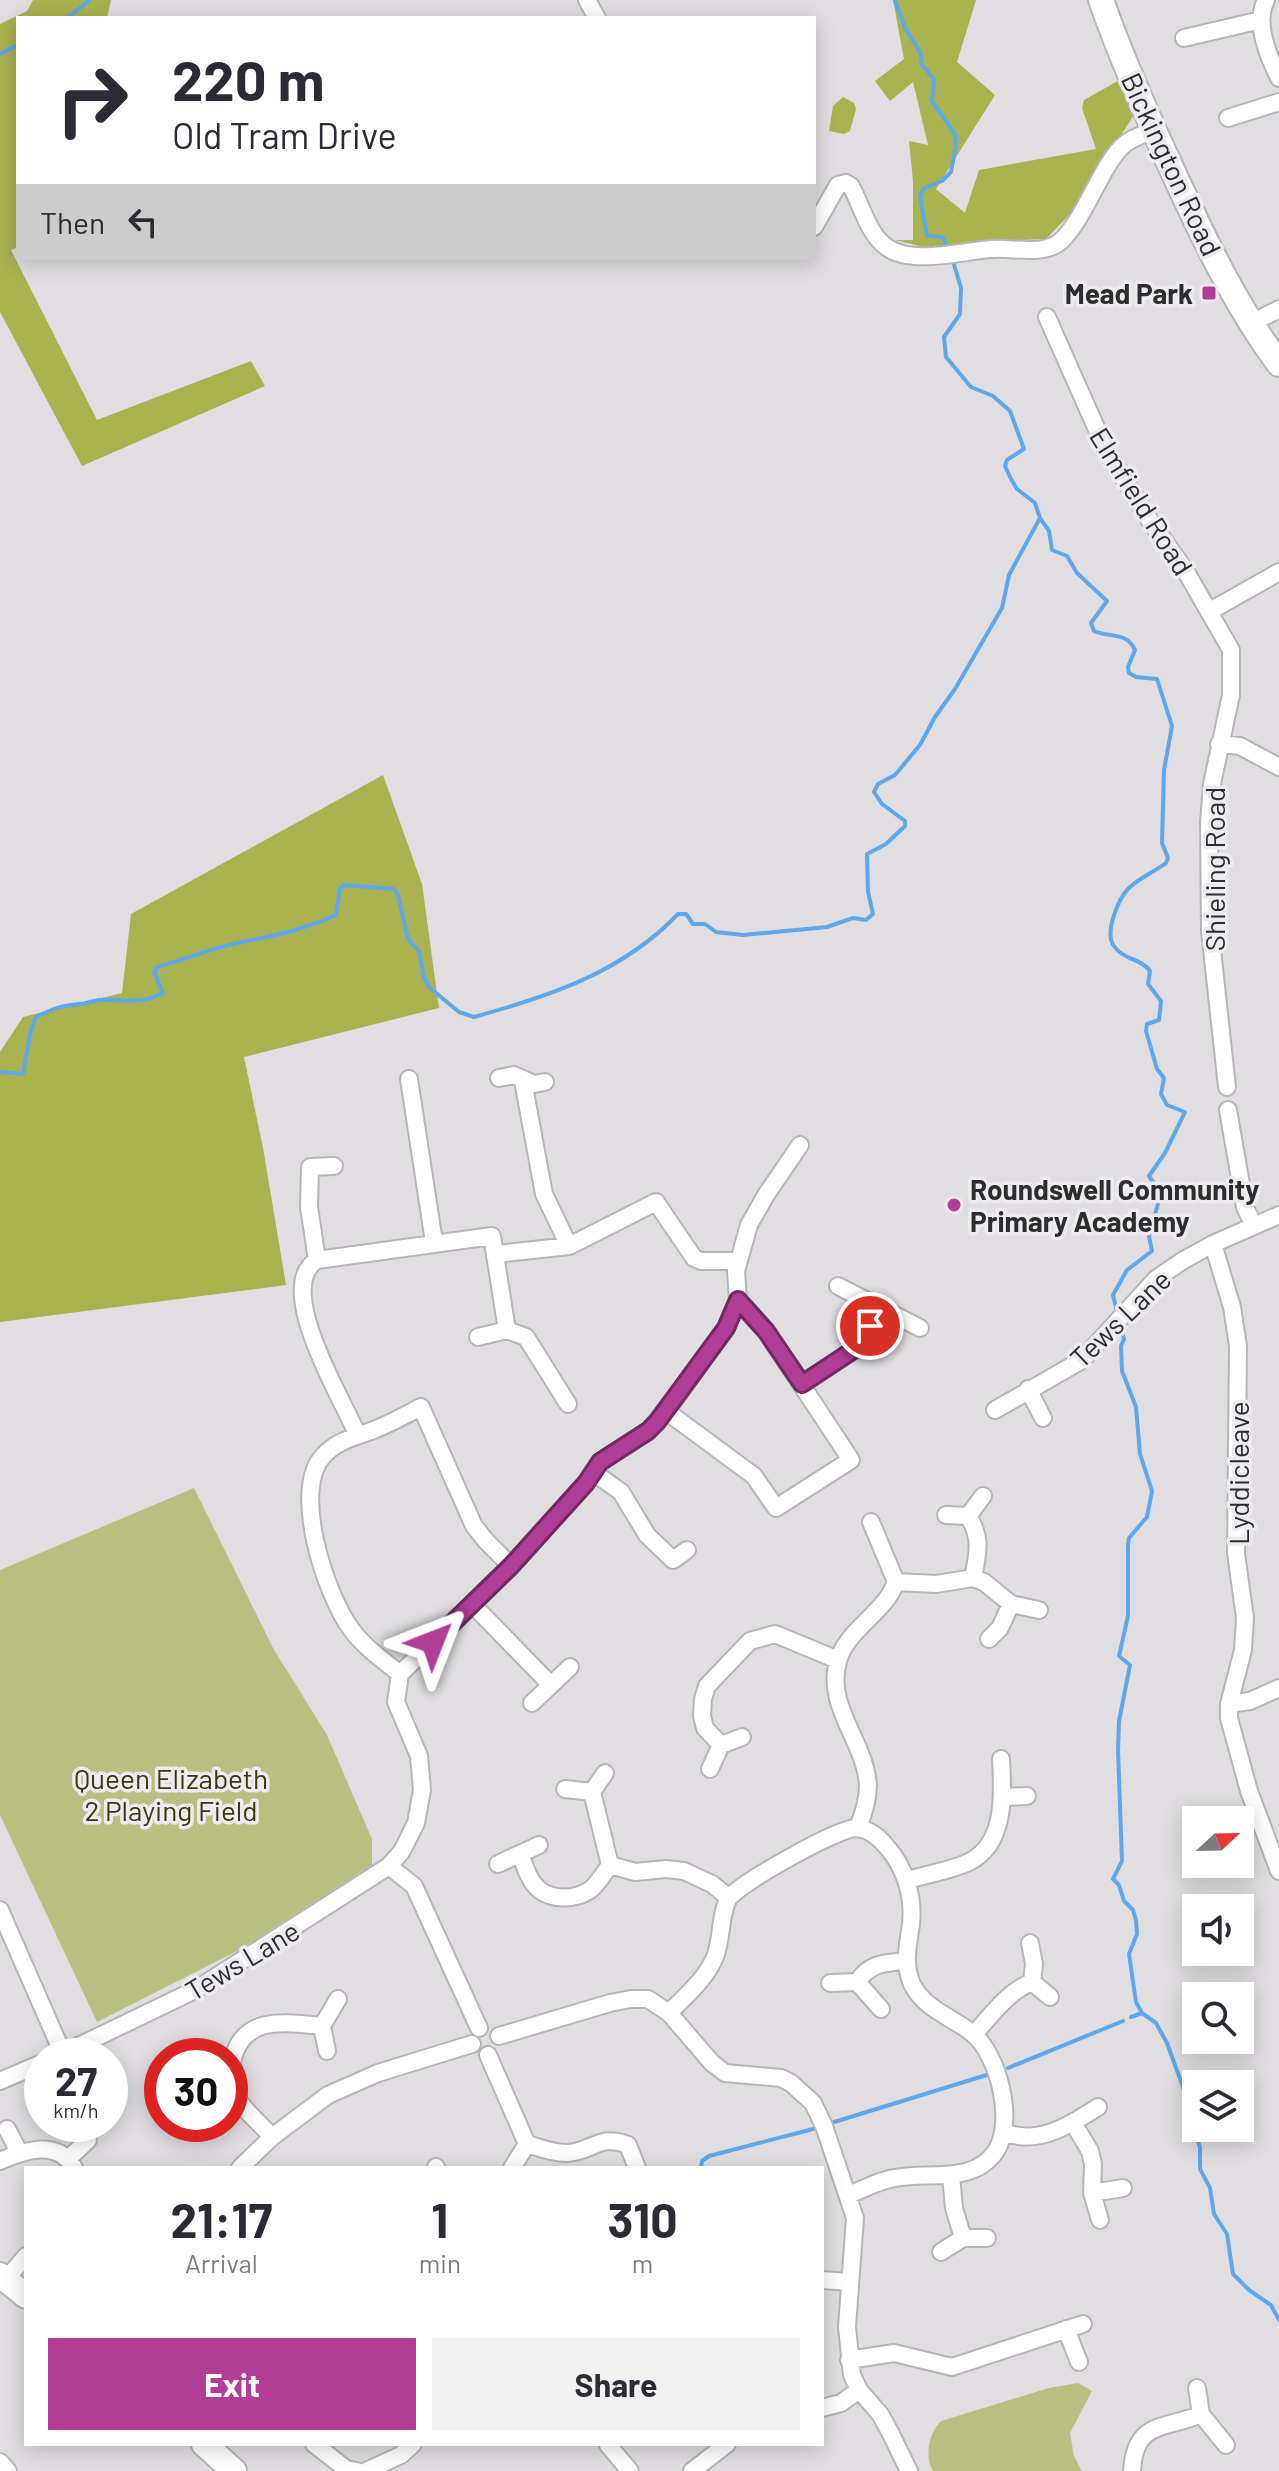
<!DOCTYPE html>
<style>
:root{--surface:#fff;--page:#f2f2f3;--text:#2b2b33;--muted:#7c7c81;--accent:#b03d96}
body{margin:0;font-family:Barlow,sans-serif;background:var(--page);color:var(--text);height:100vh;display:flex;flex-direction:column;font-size:30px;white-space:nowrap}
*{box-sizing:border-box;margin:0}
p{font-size:26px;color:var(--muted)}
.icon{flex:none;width:44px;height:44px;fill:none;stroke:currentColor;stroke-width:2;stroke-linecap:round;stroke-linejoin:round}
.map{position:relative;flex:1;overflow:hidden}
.side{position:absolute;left:24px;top:2166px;width:800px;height:280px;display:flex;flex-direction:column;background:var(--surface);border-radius:0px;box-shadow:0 4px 20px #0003}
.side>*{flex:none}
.banner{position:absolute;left:16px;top:16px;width:800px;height:244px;border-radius:0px;box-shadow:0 4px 20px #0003;background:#fff;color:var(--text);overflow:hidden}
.needle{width:52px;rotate:68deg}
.tools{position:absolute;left:1182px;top:1806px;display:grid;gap:16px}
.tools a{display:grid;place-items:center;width:72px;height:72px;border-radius:0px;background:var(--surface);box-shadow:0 4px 20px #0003;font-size:40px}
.speed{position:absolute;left:24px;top:2038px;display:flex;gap:16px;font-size:40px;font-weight:700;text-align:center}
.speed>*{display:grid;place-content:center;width:104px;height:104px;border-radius:50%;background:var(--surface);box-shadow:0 4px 20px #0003;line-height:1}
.speed small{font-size:20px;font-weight:400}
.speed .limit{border:12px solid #d22;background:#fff;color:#111}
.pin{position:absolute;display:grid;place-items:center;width:68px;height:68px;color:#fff;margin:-34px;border:4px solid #fff;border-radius:50%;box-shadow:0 2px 8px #0007}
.me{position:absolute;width:88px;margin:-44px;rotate:45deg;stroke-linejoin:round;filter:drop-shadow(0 0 6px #0008)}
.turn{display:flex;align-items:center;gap:28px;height:168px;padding:0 24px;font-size:36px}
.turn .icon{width:104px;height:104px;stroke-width:2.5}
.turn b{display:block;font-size:56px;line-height:68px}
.then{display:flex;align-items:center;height:76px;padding:0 24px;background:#0003;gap:16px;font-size:30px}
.eta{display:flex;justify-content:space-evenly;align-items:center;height:136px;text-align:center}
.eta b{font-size:48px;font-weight:700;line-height:56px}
.primary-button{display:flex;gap:16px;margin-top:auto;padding:16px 24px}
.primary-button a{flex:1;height:92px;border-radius:0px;background:var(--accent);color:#fff;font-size:32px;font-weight:700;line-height:92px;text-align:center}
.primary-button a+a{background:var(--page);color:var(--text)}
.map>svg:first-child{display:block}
</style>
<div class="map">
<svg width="1279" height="2471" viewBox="0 0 1279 2471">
<rect width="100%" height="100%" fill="#e0dee1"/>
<!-- green -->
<path fill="#b8c081" d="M 194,1488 L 273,1648 L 327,1735 L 372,1839 L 372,1865 L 241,1949 L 97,2022 L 0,1815 L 0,1570 Z
M 1078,2383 L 1092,2391 L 1070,2433 L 1074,2456 L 1082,2471 L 933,2471 C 924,2457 929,2432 941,2421 L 1049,2388 Z"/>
<!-- forest -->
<path fill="#a8b24f" d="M 33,0 L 111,0 L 107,18 L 18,18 L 18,247 L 11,250 L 97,420 L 251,361 L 265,386 L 82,466 L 0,312 L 0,24 L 27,11 Z
M 893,0 L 976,0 L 957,62 L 995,95 L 936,189 L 965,213 L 979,170 L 1096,149 L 1082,108 L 1084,100 L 1125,77 L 1136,112 L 1069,215 L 1046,239 L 995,241 L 928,248 L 895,240 L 913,240 L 913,181 L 909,141 L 928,145 L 913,82 L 890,101 L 875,81 L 904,59 Z
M 843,97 L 854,103 L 856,109 L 850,131 L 844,134 L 829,131 L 833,106 Z
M 383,775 L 422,884 L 439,1008 L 244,1057 L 263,1148 L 286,1285 L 0,1322 L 0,1052 L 23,1017 L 122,993 L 131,914 Z"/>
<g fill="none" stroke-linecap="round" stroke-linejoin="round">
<!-- stream -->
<path stroke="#5ea7eb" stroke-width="4" d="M 895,0 L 905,28 L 920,52 L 922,65 L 934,79 L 932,101 L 955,134 L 956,145 L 951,172 L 942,181 L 924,188 L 920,196 L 927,236 L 943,237 L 948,249
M 67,18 L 90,0
M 0,54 L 18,45
M 952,258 L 961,288 L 960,314 L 944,337 L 946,357 L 971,387 L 993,396 L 1010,411 L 1024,449 L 1007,460 L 1005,466 L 1011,479 L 1017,489 L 1035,503 L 1040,518 L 1049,531 L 1052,550 L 1067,556 L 1077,573 L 1107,601 L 1091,623 L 1094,631 C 1109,638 1126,631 1135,650 L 1128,667 L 1129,673 L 1136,677 L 1157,679 L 1172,726 L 1164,770 L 1162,843 L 1168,858 L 1166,863 C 1154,872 1139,878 1129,888 C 1118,899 1104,933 1114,946 C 1123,960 1141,958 1150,971 L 1148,984 L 1161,1001 L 1159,1020 L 1147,1024 L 1146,1031 L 1157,1069 L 1164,1078 L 1161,1094 L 1167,1105 L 1185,1112 L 1165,1153 L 1149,1176 L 1161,1193 L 1149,1236 L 1152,1251 L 1127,1270 L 1113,1295 L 1117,1312
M 0,1072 L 23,1074 L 30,1034 L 36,1017 C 54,1008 60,1006 80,1004 C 86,1004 92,1001 99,1000 C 121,999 141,1005 163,993 L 154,972 L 158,967 C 182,960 205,951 229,945 C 266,937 302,931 336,915 L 340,888 L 344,885 L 394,889 L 398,895 L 408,939 L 419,951 L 424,978 L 430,988 L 459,1012 L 474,1017 C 550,996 623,972 678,914 L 686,914 L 693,924 L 705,924 L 716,932 L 743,935 L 827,927 L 853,918 L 866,920 L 873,914 L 868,892 L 867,854 L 886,844 L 905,826 L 905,821 L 882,804 L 874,792 L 878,784 L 895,775 L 920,745 L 935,717 L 955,689 L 1002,608 L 1009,575 L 1040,518
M 1120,1324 L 1124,1339 L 1121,1346 L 1122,1371 L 1136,1407 L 1140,1454 L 1152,1491 L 1147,1517 L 1129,1538 L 1128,1544 L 1128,1616 L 1119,1656 L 1130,1665 L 1119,1721 L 1118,1750 L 1122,1861 L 1113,1879 L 1119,1885 L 1124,1901 L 1133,1910 L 1136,1920 L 1137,1934 L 1129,1954 L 1136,2002 L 1142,2013 L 1156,2023 L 1167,2043 L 1183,2087 L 1200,2148 L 1200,2169 L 1210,2188 L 1214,2214 L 1227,2234 L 1233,2274 L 1249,2290 L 1271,2305 L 1279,2320
M 1131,2017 L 1142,2013
M 1008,2068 L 1123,2021
M 831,2123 L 990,2074
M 701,2168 L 702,2161 L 709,2156 L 817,2128"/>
<!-- street casing -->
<g stroke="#b6b4b7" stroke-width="20">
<path id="street" d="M 587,0 L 597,18
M 1266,0 C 1254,23 1268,56 1279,78
M 1184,38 L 1261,20
M 1228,118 L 1279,102
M 814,227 L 838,185 L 846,183 L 851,186 C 862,206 868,235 888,248 C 913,265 963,251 991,249 C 1013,247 1045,257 1062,240 C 1087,215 1102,162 1126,143 C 1134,137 1145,134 1154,130
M 1047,317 L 1106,450 L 1150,521 L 1185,570 L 1231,650 L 1231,695 L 1212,784 L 1209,823 L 1210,931 L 1227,1087
M 1250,324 L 1279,309
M 1210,611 L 1279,572
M 1219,744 L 1240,746 L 1279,767
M 499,1078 L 514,1075 L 534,1084 L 545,1082
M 409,1079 L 434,1242
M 523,1081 L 544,1194 L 569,1246
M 1228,1110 L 1245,1207 L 1254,1226
M 1213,1244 L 1232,1307 L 1238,1346 L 1236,1553 L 1245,1618 L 1243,1650 L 1229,1704 L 1229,1718 L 1249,1791 L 1279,1871
M 497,1254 L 569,1246 L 656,1202 L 694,1258 L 701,1261 L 739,1261
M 317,1260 L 309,1207 L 310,1167 L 334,1166
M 838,1286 L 920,1328
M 478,1337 L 507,1330 L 526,1337 L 568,1404
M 802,1384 L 861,1345 L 880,1307
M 1028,1389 L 1043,1418
M 995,1410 L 1082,1360 L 1156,1279 L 1182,1261 L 1213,1244 L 1279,1215
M 666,1411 L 754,1476 L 776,1508 L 851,1460 L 766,1331 L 738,1300
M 357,1434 C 343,1400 273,1287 317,1260 L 492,1236 L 507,1330
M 593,1472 L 621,1492 L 647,1535 L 673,1560 L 687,1550
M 946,1515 L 968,1516
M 973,1578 C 978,1554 982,1537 968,1516 L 983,1496
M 896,1582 L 936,1584 L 973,1578 L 984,1582 L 1011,1604 L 1039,1610
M 472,1604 L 551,1685
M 989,1639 L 1000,1628 L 1011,1604
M 400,1674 C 383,1660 364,1647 351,1629 C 326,1595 291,1491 323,1456 C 335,1442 354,1437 371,1431 C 388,1425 405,1415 421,1407 L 474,1526 L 486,1541 L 511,1566
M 532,1703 L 570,1667
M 1229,1704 L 1250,1701 L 1279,1688
M 742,1737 L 721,1745 L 705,1728 L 702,1716 L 703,1699 L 707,1686 L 750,1641 L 775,1634 L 838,1660
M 710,1769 L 721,1745
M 605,1773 L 592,1792 L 610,1865
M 565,1789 L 592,1792
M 1003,1797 L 1027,1796
M 858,1828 C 863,1815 868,1801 868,1786 C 866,1742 825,1707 838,1661 C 847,1629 885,1613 896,1582 L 871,1522
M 520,1854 C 524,1863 527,1875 533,1883 C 546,1901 573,1901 590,1890 C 598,1884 604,1873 610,1865 L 635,1872 L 666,1869 L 684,1871 L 712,1884 L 729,1898
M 498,1864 L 539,1845
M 389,1866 L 414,1886 L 479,2028
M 908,1880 C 927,1874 950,1871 969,1862 C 1006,1844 1003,1794 1001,1759
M 0,1910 L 63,2054
M 857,1982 L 881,2009
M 1032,1982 L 1050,1997
M 830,1983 L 857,1982 C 870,1963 884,1963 905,1961
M 669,2013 C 685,1996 706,1979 715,1957 C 722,1940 720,1912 729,1898 C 740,1883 838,1828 856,1828 C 869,1829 878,1836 886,1846 C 905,1867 914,1896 911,1924 C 908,1946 903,1963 912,1984 C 924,2009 952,2017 972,2033 C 999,2055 1015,2121 996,2151 C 973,2185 929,2171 895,2178 C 879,2180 864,2189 849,2195
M 322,2026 L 338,1999
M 974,2034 C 992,2015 1007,1992 1032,1982 L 1034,1964 L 1030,1943
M 499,2036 L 610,2003 L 631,1999 L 648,1999 L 669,2013 L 712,2063 L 725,2073 L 781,2078 L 791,2083 L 813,2103 L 824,2126 L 855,2218 L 847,2327 L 852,2375 L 859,2390 L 880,2414 L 890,2432 L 909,2471
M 488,2055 L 527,2144
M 58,2056 L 197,1989 L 389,1866 L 402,1851 L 416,1823 L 422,1790 L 419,1756 L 396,1702 L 400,1674 L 511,1566 L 586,1483 L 600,1462 L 648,1431 L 666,1411 L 726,1328 L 738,1300 L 736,1271 L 749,1225 L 766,1195 L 800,1145
M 0,2081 L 42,2063
M 161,2096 L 162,2096
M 1073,2123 L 1090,2151 L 1093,2164 L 1092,2193 L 1100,2220
M 7,2129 L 19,2152
M 1004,2132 C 1038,2146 1070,2125 1098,2107
M 272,2137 C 262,2125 241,2108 235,2095 C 230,2086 230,2067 233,2058 C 245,2014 287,2023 322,2026 L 327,2051
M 69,2158 L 88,2140
M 0,2161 C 25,2150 58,2139 74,2168
M 436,2167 L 436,2168
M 240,2168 L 272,2137 L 328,2095 L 378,2073 L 472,2044
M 512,2168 L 527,2144 C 540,2148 552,2153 566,2153 C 591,2153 599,2133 628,2145 L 637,2168
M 1092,2193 L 1123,2188
M 963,2238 L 987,2238
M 941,2252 L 963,2238 L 954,2208 L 951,2176
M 6,2279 L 26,2256
M 822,2280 L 850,2282
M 1066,2329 L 1079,2362
M 849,2360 L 894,2353 L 952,2367 L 1083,2324
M 822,2408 L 841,2403 L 859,2390
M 1201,2414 L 1226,2445
M 314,2444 L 346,2469 L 357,2471
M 608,2445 L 630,2471
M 0,2462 L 8,2471
M 366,2471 L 401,2455 L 413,2444
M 692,2471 L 727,2444
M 1132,2471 C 1135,2419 1166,2430 1201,2414 L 1197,2388"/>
</g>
<!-- secondary casing -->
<g stroke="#b6b4b7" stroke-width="28">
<path id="secondary" d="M 1101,0 C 1122,60 1148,118 1175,176 C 1205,241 1236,306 1279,364
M 0,2275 L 26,2296
M 204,2444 L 234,2471"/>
</g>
<!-- street -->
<use href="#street" stroke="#fff" stroke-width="16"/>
<!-- secondary -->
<use href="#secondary" stroke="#fff" stroke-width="24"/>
</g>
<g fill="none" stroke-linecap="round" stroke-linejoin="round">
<!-- route casing -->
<g stroke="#722862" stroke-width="20">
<path id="route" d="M 433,1642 L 511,1566 L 586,1483 L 600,1462 L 648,1431 L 657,1422 L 726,1328 L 738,1300 L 766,1331 L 802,1384 L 861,1345 L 870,1326"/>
</g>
<!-- route -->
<use href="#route" stroke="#b03d96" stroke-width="14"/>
</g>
<!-- markers -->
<g fill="#b03d96" stroke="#edebef" stroke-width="3">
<rect x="1201" y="285" width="16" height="16" rx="4"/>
<circle cx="954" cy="1205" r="8"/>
</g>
<g text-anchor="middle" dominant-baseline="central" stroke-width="7" stroke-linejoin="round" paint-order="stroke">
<!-- street labels -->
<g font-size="28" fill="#2e2d2e" stroke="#edebef">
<text transform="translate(1172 164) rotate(65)">Bickington Road</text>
<text transform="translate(1142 501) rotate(58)">Elmfield Road</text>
<text transform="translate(1214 869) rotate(-90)">Shieling Road</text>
<text transform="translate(1120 1318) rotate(-44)">Tews Lane</text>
<text transform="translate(1238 1473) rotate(-90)">Lyddicleave</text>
<text transform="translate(242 1960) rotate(-31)">Tews Lane</text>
</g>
<!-- poi labels -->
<g font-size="28" font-weight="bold" fill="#2e2d2e" stroke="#edebef" text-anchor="end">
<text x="1193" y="293">Mead Park</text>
<text x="970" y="1189" text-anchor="start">Roundswell Community<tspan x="970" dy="32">Primary Academy</tspan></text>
</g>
<!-- park labels -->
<g font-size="28" fill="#363a10" stroke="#edebef">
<text x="171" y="1778">Queen Elizabeth<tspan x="171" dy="32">2 Playing Field</tspan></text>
</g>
</g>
</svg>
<div class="tools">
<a><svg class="needle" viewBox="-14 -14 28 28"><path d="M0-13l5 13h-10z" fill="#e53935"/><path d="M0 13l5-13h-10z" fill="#7c7c81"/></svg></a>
<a><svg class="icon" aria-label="sound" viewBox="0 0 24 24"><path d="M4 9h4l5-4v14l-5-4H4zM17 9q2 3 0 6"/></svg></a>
<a><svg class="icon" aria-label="search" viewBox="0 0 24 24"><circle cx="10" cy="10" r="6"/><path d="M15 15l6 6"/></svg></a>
<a><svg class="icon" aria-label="layers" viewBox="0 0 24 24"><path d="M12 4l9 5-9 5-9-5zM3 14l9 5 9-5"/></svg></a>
</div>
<div class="speed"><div>27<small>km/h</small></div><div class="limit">30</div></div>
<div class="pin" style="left:870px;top:1326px;background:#d93025"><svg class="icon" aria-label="arrive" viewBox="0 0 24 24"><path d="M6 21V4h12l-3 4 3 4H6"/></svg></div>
<svg class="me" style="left:433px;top:1642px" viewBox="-20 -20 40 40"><path d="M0-17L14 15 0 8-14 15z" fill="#b03d96" stroke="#fff" stroke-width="4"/></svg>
<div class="banner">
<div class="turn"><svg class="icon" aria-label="right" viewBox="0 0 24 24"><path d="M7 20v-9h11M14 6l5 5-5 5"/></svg><div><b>220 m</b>Old Tram Drive</div></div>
<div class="then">Then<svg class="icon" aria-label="left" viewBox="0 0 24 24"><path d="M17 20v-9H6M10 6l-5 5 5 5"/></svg></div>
</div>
<section class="side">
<div class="eta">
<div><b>21:17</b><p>Arrival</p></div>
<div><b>1</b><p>min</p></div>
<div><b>310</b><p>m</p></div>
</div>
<div class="primary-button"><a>Exit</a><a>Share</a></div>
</section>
</div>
